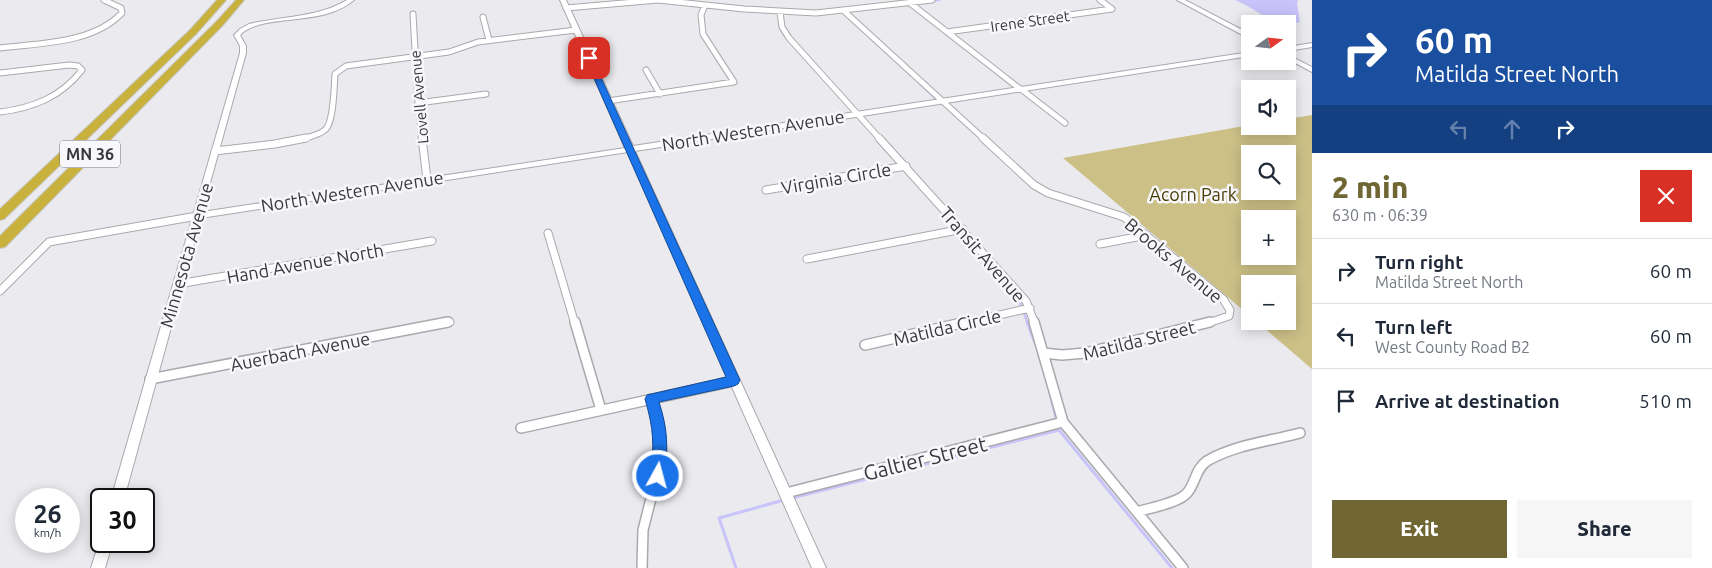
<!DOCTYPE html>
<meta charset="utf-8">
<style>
:root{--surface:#fff;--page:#f6f6f7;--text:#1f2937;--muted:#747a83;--line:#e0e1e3;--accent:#706633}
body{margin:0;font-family:Ubuntu,sans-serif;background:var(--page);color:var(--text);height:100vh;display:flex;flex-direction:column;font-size:19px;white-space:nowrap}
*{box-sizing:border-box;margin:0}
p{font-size:16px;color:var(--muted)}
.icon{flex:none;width:28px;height:28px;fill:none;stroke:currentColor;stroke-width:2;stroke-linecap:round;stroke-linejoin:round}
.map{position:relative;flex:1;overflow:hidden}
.panel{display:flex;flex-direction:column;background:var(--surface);width:400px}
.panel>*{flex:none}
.banner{background:#1a4fa0;color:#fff;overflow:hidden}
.needle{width:32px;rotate:75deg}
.fabs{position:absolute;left:1241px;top:15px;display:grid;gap:10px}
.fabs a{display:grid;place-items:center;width:55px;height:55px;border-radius:0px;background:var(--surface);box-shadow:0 2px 12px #0003;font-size:25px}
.speed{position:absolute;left:15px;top:488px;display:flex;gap:10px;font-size:25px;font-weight:700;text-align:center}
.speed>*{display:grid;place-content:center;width:65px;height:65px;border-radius:50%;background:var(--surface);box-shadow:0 2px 12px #0003;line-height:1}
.speed small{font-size:12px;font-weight:400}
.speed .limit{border:2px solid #111;border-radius:8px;background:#fff;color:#111}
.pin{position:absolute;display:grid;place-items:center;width:42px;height:42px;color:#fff;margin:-21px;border-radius:10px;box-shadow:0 2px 8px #0006}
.me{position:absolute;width:55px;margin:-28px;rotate:7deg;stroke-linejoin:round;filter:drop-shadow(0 0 4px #0008)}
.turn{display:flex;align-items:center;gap:18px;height:105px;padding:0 20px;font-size:22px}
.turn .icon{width:65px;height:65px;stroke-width:2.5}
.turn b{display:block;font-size:35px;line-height:42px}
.lanes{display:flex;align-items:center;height:48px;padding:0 20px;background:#0003;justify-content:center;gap:25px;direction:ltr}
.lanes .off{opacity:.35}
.round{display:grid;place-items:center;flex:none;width:52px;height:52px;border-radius:0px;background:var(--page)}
.summary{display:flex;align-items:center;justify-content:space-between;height:85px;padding:0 20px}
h1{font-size:30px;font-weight:800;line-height:38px;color:var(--accent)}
.cta{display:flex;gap:10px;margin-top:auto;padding:10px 20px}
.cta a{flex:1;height:58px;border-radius:0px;background:var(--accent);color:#fff;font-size:20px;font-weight:800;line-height:58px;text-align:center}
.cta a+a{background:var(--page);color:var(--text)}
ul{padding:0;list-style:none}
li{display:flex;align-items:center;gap:15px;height:65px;padding:0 20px;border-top:1px solid var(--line)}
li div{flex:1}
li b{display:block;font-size:19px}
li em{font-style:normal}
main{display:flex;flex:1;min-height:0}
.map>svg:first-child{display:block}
</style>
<main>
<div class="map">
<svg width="1312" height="568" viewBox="0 0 1312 568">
<rect width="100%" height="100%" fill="#eaeaef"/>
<!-- green -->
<path fill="#ccc087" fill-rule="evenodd" d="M 1312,115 L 1312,369 L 1256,321 L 1288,321 L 1288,284 L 1250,284 L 1250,316 L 1063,158 L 1250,125 L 1288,126 L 1288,119 ZM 1250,154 L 1288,154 L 1288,191 L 1250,191 ZM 1250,219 L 1288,219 L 1288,256 L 1250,256 Z"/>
<!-- water -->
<path fill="#c8c4fa" d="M 1235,0 L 1298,0 L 1297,3 L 1300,22 C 1274,30 1258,9 1235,0 Z"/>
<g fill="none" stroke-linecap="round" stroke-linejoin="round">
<!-- stream-far2 -->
<path stroke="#c8c4fa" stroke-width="2" d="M 931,1 L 940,0
M 920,84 L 938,101"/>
<!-- stream-far1 -->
<path stroke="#c8c4fa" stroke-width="2.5" d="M 1012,291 L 1018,297 L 1028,324"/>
<!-- stream -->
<path stroke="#c8c4fa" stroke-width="3" d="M 1027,322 L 1035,343
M 1050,393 L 1059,430 L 1172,568
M 792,498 L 1059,430
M 736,568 L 719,518 L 784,500"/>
<!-- street-far2 casing -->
<g stroke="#a9a9ae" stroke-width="7">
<path id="street-far2" d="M 1100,0 L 1112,9
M 910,3 L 1020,89
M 566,8 L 658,0 L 744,9 L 816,13 L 932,0
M 844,11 L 984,139
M 780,12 L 782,27 L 789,38 L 880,139
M 413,14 L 418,103 L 422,139
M 483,17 L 489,40
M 947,32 L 1112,9
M 0,48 C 40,43 92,44 122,13 L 121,8 L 104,0
M 646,70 L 660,94
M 0,73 L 69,65 L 78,66 L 82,70 C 61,97 33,108 0,112
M 1021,89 L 1065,123
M 608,101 L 734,82 L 703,34 L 701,15 L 705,5
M 418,103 L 486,94
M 301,139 C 309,137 320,135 326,129 C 334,120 334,86 335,74 L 346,66 L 449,52 L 478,42 L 576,30"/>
</g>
<!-- street-far1 casing -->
<g stroke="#a9a9ae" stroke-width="9">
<path id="street-far1" d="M 422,138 L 427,179
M 879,138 L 1026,301 L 1035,324
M 983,138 L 1034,185 L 1048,193 L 1124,217 L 1223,299 L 1230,310 L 1229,316 L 1205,324
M 215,151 L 275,144 L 306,138
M 766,190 L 906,166
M 548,233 L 575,324
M 1100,244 L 1147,235
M 807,259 L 963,229
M 178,284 L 432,241
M 0,291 L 49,242 L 197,216
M 441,324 L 450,322
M 960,324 L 1030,308"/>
</g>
<!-- street casing -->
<g stroke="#a9a9ae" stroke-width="12">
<path id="street" d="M 575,322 L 601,410
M 1034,322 L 1063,422 L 1183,568
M 865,345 L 966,322
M 1043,353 L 1062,355 L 1085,353 L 1210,322
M 150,379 L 448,322
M 521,428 L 734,381
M 786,493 L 1063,422
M 1137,512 C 1149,508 1179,503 1187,493 C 1196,483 1195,469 1207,461 C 1234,445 1270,441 1300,433
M 642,568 L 643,530 L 661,459 L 659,424 L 651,399"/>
</g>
<!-- secondary casing -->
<g stroke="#a9a9ae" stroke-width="2">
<path id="secondary" d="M 347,0 L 354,0 C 322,28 263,12 240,35 L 246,46 L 246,53 L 202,212 L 625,148 L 560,0 L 566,0 L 633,146 L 1250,52 L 1250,56 L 635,151 L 826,568 L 812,568 L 628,152 L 201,218 L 124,499 L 111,499 L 240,53 L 240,46 L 234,35 L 240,29 L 249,24 C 282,16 317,18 347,0 Z
M 1177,0 L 1185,0 L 1250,34 L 1250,39 Z
M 1312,43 L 1312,47 L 1288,51 L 1288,47 Z
M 1288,55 L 1312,67 L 1312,72 L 1288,59 Z
M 101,536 L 101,541 L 113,541 L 105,568 L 91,568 Z"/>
</g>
<!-- highway casing -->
<g stroke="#c8c8c8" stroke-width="2">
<path id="highway" d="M 217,0 L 226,0 L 196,34 L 4,219 L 0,220 L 0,209 L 190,30 Z
M 236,0 L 244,0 L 223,25 L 5,247 L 0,248 L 0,236 L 217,21 Z"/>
</g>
<!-- street-far2 -->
<use href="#street-far2" stroke="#fff" stroke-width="5"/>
<!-- street-far1 -->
<use href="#street-far1" stroke="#fff" stroke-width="7"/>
<!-- street -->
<use href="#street" stroke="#fff" stroke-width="9"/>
<!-- secondary -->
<use href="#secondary" fill="#fff" fill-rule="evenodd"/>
<!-- highway -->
<use href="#highway" fill="#c8b13c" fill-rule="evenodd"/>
</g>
<!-- route -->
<path fill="#1a73e8" stroke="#114b97" d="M 589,55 L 592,58 L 740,380 L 738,384 L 734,386 L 659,402 C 668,430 668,447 665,476 L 663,480 L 658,482 L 653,480 L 651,476 C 654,444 654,430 645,399 L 647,395 L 726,377 L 585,58 Z"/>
<g text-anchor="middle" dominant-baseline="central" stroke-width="5" stroke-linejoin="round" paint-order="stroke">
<!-- far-street labels -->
<g font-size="15" fill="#39393b" stroke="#f8f7fc">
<text transform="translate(1030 21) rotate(-8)">Irene Street</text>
<text transform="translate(419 97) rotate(-95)">Lovell Avenue</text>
</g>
<!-- shield labels -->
<rect fill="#f8f7fc" stroke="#727275" stroke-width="1" x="60" y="140.5" width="60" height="27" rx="4"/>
<g font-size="16" font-weight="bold" fill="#39393b">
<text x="90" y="154">MN 36</text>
</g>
<!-- street labels -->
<g font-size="18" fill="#39393b" stroke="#f8f7fc">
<text transform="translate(753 130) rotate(-9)">North Western Avenue</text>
<text transform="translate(836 178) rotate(-10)">Virginia Circle</text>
<text transform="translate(352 191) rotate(-9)">North Western Avenue</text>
<text transform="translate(983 254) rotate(49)">Transit Avenue</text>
<text transform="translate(186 255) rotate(-74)">Minnesota Avenue</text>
<text transform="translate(1174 260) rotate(40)">Brooks Avenue</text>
<text transform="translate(305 263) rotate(-10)">Hand Avenue North</text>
<text transform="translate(947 327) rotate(-13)">Matilda Circle</text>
<text transform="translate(1139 340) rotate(-14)">Matilda Street</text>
<text transform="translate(300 351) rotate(-11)">Auerbach Avenue</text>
</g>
<!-- park labels -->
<g font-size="18" fill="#483d01" stroke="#f8f7fc">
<text x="1193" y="194">Acorn Park</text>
</g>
<!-- near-street labels -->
<g font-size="21" fill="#39393b" stroke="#f8f7fc">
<text transform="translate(925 458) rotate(-14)">Galtier Street</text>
</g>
</g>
</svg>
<div class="fabs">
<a><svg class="needle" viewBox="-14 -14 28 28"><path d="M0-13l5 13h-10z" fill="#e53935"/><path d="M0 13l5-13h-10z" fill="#747a83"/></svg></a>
<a><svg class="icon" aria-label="sound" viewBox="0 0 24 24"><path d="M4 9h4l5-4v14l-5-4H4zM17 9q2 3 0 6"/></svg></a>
<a><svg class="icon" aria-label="search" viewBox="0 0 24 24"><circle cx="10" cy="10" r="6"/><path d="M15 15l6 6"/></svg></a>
<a>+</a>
<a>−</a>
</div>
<div class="speed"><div>26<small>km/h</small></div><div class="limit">30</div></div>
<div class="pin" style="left:589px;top:58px;background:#d93025"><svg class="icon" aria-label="arrive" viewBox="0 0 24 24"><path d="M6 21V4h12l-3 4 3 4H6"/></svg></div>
<svg class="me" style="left:658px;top:476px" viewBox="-20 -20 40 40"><circle r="17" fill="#1a73e8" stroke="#fff" stroke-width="3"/><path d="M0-11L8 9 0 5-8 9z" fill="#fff"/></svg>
</div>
<section class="panel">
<div class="banner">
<div class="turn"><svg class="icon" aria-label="right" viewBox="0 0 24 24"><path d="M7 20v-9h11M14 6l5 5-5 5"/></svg><div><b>60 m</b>Matilda Street North</div></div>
<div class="lanes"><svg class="icon off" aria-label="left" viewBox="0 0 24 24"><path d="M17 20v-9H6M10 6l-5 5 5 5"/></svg><svg class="icon off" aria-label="ahead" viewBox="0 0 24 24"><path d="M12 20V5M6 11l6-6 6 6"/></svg><svg class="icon" aria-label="right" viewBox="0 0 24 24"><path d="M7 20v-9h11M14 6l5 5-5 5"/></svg></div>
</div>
<div class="summary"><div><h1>2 min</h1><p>630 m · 06:39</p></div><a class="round" style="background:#d93025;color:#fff"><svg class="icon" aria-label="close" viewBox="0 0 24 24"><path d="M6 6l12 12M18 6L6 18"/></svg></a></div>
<ul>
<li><svg class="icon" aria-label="right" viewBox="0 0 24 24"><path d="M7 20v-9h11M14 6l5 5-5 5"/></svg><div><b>Turn right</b><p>Matilda Street North</p></div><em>60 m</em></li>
<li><svg class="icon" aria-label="left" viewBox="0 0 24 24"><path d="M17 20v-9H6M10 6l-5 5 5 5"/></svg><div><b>Turn left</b><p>West County Road B2</p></div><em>60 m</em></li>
<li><svg class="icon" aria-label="arrive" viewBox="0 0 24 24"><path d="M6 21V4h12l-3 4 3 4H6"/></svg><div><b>Arrive at destination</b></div><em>510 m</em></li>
</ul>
<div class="cta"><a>Exit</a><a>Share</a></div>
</section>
</main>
